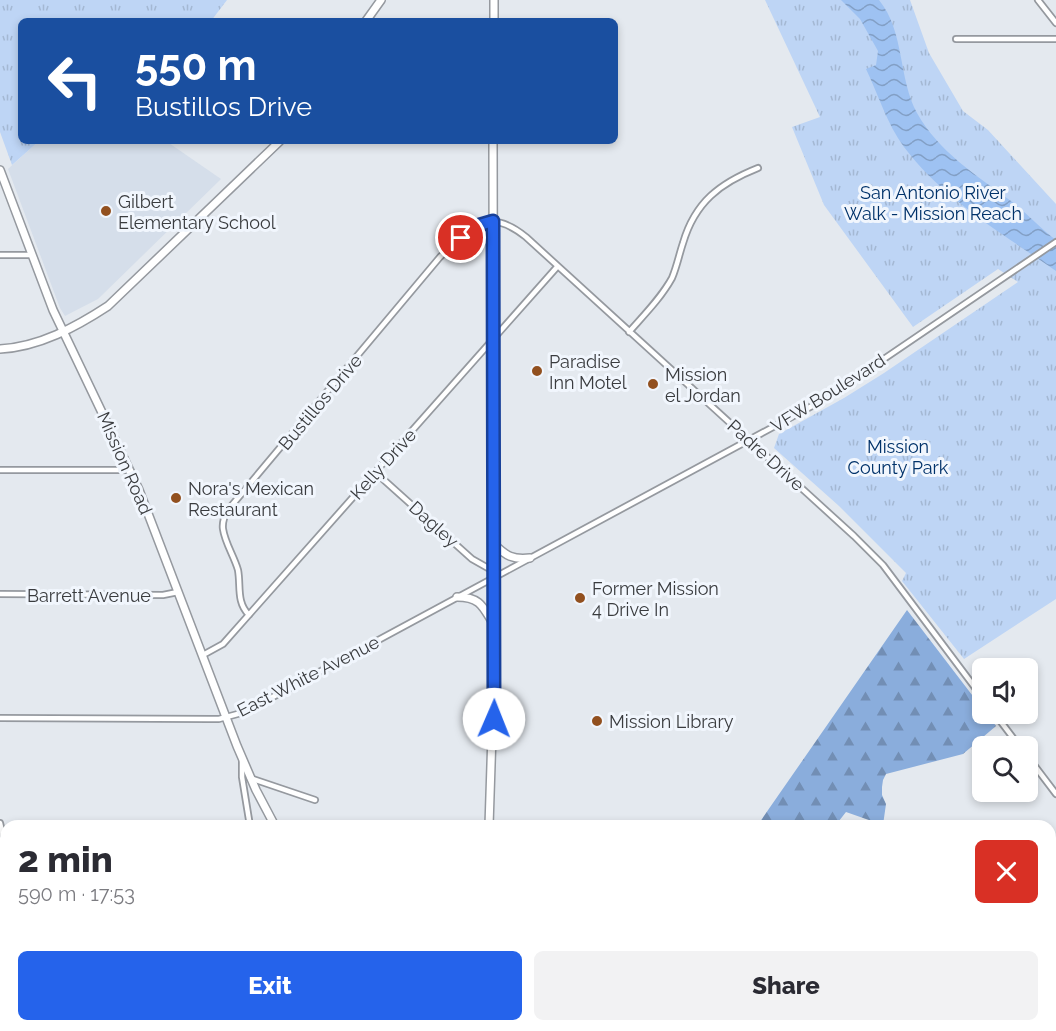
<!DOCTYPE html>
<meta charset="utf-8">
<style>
:root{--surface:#fff;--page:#f2f2f3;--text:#2b2b33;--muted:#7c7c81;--accent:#2563eb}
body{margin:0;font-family:Raleway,sans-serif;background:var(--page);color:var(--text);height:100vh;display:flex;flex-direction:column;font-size:22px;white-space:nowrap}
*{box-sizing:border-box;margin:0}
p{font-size:20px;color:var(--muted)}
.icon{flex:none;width:33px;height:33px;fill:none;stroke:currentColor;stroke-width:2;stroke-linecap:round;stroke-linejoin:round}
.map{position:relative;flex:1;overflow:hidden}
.drawer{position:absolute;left:0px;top:820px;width:1056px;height:212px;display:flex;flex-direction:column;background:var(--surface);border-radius:18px 18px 0 0;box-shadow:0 3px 9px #0003}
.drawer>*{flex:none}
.guide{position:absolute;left:18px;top:18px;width:600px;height:126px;border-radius:9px;box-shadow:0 3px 9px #0003;background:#1a4fa0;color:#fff;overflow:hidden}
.fabs{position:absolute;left:972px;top:658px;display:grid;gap:12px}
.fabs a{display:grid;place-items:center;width:66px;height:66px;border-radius:9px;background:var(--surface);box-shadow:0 3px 9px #0003;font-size:30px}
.pin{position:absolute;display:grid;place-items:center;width:51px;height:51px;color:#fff;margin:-26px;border:3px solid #fff;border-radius:50%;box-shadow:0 2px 6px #0007}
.me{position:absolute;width:66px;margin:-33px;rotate:1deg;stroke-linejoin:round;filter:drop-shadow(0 0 4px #0008)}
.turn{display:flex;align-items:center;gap:21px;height:126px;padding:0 18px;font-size:27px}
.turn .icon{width:78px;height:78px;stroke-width:2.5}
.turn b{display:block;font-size:42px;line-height:51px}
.round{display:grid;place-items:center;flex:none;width:63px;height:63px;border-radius:9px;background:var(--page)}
.headline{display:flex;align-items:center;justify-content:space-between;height:102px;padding:0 18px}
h1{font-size:36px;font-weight:800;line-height:45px}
.button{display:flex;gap:12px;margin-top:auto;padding:12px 18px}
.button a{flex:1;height:69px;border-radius:9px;background:var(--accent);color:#fff;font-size:24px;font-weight:800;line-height:69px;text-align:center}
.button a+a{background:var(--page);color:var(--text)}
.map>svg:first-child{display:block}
</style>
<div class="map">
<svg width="1056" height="1031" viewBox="0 0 1056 1031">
<defs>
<pattern id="grass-tufts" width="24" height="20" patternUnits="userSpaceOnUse" patternTransform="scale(1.5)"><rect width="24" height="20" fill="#bed5f5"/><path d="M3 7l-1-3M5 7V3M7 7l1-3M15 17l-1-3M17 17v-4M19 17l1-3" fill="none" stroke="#a4b8d3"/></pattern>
<pattern id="forest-firs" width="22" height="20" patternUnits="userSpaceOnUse" patternTransform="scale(1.5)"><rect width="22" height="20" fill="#8aaddc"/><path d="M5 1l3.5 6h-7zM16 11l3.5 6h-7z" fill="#728eb4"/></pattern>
<pattern id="water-waves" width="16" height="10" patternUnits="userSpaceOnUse" patternTransform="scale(1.5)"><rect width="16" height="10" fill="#9ec2f2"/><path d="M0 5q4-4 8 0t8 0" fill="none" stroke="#829fc5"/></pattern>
</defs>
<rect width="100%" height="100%" fill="#e4e9ef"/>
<!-- built -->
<path fill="#d5deea" d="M 39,141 L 166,141 L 221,179 L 98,299 L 65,316 L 60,308 L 8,169 Z"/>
<!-- grass -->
<path fill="url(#grass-tufts)" d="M 0,0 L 227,0 L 211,21 L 21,21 L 21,141 L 39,141 L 12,165 L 0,132 Z
M 765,0 L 910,0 L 929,53 L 963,111 L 988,130 L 1056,204 L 1056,599 L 964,659 L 902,581 L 906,573 L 839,506 L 774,448 L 779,434 L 844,398 L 884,373 L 1018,282 L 998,269 L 913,327 L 824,205 L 792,127 L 820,117 Z
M 543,1026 L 623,1026 L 625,1031 L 541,1031 Z"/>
<!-- forest -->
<path fill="url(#forest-firs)" d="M 907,610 L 982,708 L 982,714 L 987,714 L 996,726 L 963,754 L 886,774 L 883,780 L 882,787 L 882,795 L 886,804 L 883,825 L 846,812 L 835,826 L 757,826 Z"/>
<!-- water -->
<path fill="url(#water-waves)" d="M 841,0 L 879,0 C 905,32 898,78 917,113 C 939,152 976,175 1011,201 C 1027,213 1040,228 1056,240 L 1056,271 C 1003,234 943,199 904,147 C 887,124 878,94 866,69 L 876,65 L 878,51 L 860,19 Z"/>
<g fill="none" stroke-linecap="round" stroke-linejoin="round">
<!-- street casing -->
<g stroke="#95999f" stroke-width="8">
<path id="street" d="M 1038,0 L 1056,23
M 956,39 L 1056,39
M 0,255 L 31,255
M 629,332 C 644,315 661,298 672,278 C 677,266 679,255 683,243 C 695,202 720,183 758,168
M 0,470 L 129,470
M 375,472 L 472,559 L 495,572
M 0,594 L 163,595 L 178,592
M 249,615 C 236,602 241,586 238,570 C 234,556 225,543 223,529 C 222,522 224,517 227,511 L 440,257 C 470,229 487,205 526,237 L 854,536 L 883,565 L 982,697
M 203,655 L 223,644 L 557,267
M 995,714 L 1020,747
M 0,718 L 209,719 L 219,719 L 245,712 L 825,399 L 1056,242
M 1028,757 L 1056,794
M 242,761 L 242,777 L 250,826
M 250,778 L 315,800
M 0,823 L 6,848
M 0,997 L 6,997
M 53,1026 L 54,1031
M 377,1026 L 378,1031
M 742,1026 L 743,1031
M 1029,1026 L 1039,1031
M 855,1031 L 858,1026
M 984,1031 L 987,1026"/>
</g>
<!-- secondary casing -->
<g stroke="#95999f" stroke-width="10">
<path id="secondary" d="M 366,21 L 381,0
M 494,21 L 494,0
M 0,170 L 53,310 L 139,490 L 237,746 L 256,790 L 275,826
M 0,349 C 39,347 76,327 108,306 L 280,141
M 494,544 C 506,556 513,560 530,558
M 457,597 C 481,597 483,607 494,625
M 489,826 L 494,673 L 493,141
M 0,936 L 6,936
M 481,1031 L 481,1026"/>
</g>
<!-- street -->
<use href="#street" stroke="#fff" stroke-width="4.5"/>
<!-- secondary -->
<use href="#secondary" stroke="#fff" stroke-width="7"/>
</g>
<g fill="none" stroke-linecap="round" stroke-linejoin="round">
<!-- route casing -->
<g stroke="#184099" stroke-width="15">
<path id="route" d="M 461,238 L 476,226 L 493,221 L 494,719"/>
</g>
<!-- route -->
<use href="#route" stroke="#2563eb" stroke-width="10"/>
</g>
<!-- markers -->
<g fill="#92501f" stroke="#f1f6fd" stroke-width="2">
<circle cx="106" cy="211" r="6"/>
<circle cx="537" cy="371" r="6"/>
<circle cx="653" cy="384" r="6"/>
<circle cx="176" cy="498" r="6"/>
<circle cx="580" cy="598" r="6"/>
<circle cx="597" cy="721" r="6"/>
</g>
<g text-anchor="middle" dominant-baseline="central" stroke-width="6" stroke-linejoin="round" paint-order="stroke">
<!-- park labels -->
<g font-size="18" fill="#00326a" stroke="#f1f6fd">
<text x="933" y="192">San Antonio River<tspan x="933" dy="21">Walk - Mission Reach</tspan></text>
<text x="898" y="446">Mission<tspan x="898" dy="21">County Park</tspan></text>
</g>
<!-- poi labels -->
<g font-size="18" fill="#3a3c3f" stroke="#f1f6fd" text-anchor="start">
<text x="118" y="201">Gilbert<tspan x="118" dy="21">Elementary School</tspan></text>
<text x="549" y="361">Paradise<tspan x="549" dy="21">Inn Motel</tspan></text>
<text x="665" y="374">Mission<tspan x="665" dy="21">el Jordan</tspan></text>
<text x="188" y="488">Nora's Mexican<tspan x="188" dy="21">Restaurant</tspan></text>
<text x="592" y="588">Former Mission<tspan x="592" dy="21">4 Drive In</tspan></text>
<text x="609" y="721">Mission Library</text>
</g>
<!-- street labels -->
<g font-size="18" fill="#3a3c3f" stroke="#f1f6fd">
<text transform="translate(828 393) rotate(-32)">VFW Boulevard</text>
<text transform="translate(320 402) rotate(-50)">Bustillos Drive</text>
<text transform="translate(766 455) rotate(42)">Padre Drive</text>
<text transform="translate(125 463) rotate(66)">Mission Road</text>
<text transform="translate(383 464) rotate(-48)">Kelly Drive</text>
<text transform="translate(434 524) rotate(42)">Dagley</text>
<text x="89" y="595">Barrett Avenue</text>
<text transform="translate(308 676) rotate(-27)">East White Avenue</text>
</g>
</g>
</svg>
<div class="fabs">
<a><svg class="icon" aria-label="sound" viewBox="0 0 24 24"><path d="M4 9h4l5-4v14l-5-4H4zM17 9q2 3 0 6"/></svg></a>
<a><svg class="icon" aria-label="search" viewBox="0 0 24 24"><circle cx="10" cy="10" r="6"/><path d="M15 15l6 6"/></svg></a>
</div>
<div class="pin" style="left:461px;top:238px;background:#d93025"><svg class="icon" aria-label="arrive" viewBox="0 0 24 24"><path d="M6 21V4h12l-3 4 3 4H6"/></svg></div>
<svg class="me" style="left:494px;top:719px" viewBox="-20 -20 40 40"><circle r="19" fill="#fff"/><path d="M0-13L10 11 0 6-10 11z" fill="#2563eb"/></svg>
<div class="guide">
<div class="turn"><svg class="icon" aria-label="left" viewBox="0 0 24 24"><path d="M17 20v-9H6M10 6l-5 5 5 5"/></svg><div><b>550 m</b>Bustillos Drive</div></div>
</div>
<section class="drawer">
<div class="headline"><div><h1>2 min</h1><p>590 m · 17:53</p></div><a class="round" style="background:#d93025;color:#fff"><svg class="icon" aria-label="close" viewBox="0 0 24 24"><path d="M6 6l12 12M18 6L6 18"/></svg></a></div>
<div class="button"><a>Exit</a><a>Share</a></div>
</section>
</div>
